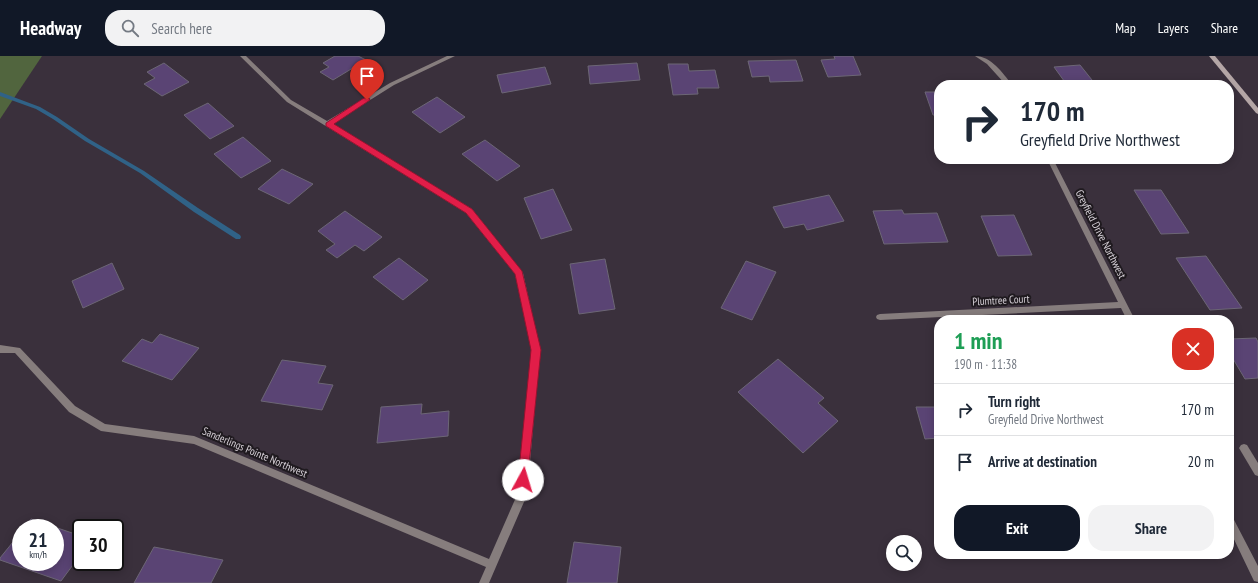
<!DOCTYPE html>
<meta charset="utf-8">
<style>
:root{--surface:#fff;--page:#f2f2f3;--text:#1f2937;--muted:#747a83;--line:#e0e1e3;--accent:#111827}
body{margin:0;font-family:"PT Sans Narrow",sans-serif;background:var(--page);color:var(--text);height:100vh;display:flex;flex-direction:column;font-size:15px;white-space:nowrap}
*{box-sizing:border-box;margin:0}
p{font-size:13px;color:var(--muted)}
.icon{flex:none;width:22px;height:22px;fill:none;stroke:currentColor;stroke-width:2;stroke-linecap:round;stroke-linejoin:round}
.map{position:relative;flex:1;overflow:hidden}
.drawer{position:absolute;left:934px;top:259px;width:300px;height:244px;display:flex;flex-direction:column;background:var(--surface);border-radius:16px;box-shadow:0 2px 10px #0003}
.drawer>*{flex:none}
.guide{position:absolute;left:934px;top:24px;width:300px;height:84px;border-radius:16px;box-shadow:0 2px 10px #0003;background:#fff;color:var(--text);overflow:hidden}
.controls{position:absolute;left:886px;top:479px;display:grid;gap:8px}
.controls a{display:grid;place-items:center;width:36px;height:36px;border-radius:50%;background:var(--surface);box-shadow:0 2px 10px #0003;font-size:20px}
.speed{position:absolute;left:12px;top:463px;display:flex;gap:8px;font-size:20px;font-weight:700;text-align:center}
.speed>*{display:grid;place-content:center;width:52px;height:52px;border-radius:50%;background:var(--surface);box-shadow:0 2px 10px #0003;line-height:1}
.speed small{font-size:10px;font-weight:400}
.speed .limit{border:2px solid #111;border-radius:6px;background:#fff;color:#111}
.pin{position:absolute;display:grid;place-items:center;width:34px;height:34px;color:#fff;margin:-41px -17px;border-radius:50% 50% 50% 0;rotate:-45deg;box-shadow:0 0 4px #0007}
.pin .icon{rotate:45deg}
.me{position:absolute;width:44px;margin:-22px;rotate:6deg;stroke-linejoin:round;filter:drop-shadow(0 0 3px #0008)}
.turn{display:flex;align-items:center;gap:14px;height:84px;padding:0 20px;font-size:18px}
.turn .icon{width:52px;height:52px;stroke-width:2.5}
.turn b{display:block;font-size:28px;line-height:34px}
.round{display:grid;place-items:center;flex:none;width:42px;height:42px;border-radius:16px;background:var(--page)}
.headline{display:flex;align-items:center;justify-content:space-between;height:68px;padding:0 20px}
h1{font-size:24px;font-weight:700;line-height:30px;color:#1e9e55}
.action{display:flex;gap:8px;margin-top:auto;padding:8px 20px}
.action a{flex:1;height:46px;border-radius:16px;background:var(--accent);color:#fff;font-size:16px;font-weight:700;line-height:46px;text-align:center}
.action a+a{background:var(--page);color:var(--text)}
ul{padding:0;list-style:none}
li{display:flex;align-items:center;gap:12px;height:52px;padding:0 20px;border-top:1px solid var(--line)}
li div{flex:1}
li b{display:block;font-size:15px}
li em{font-style:normal}
header{display:flex;align-items:center;gap:24px;box-sizing:border-box;height:56px;padding:0 20px;background:var(--accent);color:#fff}
header strong{font-size:19px}
nav{display:flex;gap:22px;margin-inline-start:auto;font-size:14px}
.search{width:280px;height:36px;background:var(--page);display:flex;align-items:center;gap:10px;box-sizing:border-box;padding:0 14px;border-radius:16px;color:var(--muted);font-size:15px}
.map>svg:first-child{display:block}
</style>
<header>
<strong>Headway</strong>
<div class="search"><svg class="icon" aria-label="search" viewBox="0 0 24 24"><circle cx="10" cy="10" r="6"/><path d="M15 15l6 6"/></svg>Search here</div>
<nav><a>Map</a><a>Layers</a><a>Share</a></nav>
</header>
<div class="map">
<svg width="1258" height="527" viewBox="0 0 1258 527">
<rect width="100%" height="100%" fill="#3a303c"/>
<!-- green -->
<path fill="#51653e" d="M 0,0 L 42,0 L 0,63 Z"/>
<g fill="none" stroke-linecap="round" stroke-linejoin="round">
<!-- stream -->
<path fill="#306287" fill-rule="evenodd" d="M 0,36 L 40,51 L 57,61 L 89,83 L 144,115 L 198,152 L 240,179 L 241,181 L 240,183 L 236,183 L 194,156 L 140,117 L 85,85 L 53,63 L 36,53 L 0,40 Z"/>
</g>
<!-- building -->
<path fill="#5a4474" stroke="#6c6675" d="M 335,0 L 358,0 L 366,4 L 333,24 L 320,16 L 329,11 L 323,7 Z
M 834,0 L 853,0 L 861,19 L 828,21 L 821,4 L 835,3 Z
M 796,4 L 803,25 L 770,26 L 769,20 L 752,21 L 748,5 Z
M 164,7 L 189,26 L 162,40 L 144,28 L 155,22 L 147,16 Z
M 637,7 L 640,24 L 590,28 L 588,10 Z
M 668,8 L 688,8 L 689,15 L 715,14 L 719,32 L 697,32 L 698,38 L 673,39 Z
M 1080,9 L 1096,29 L 1067,29 L 1054,11 Z
M 545,11 L 551,28 L 502,37 L 497,19 Z
M 925,36 L 939,36 L 939,59 L 933,59 Z
M 437,41 L 465,61 L 440,77 L 412,56 Z
M 208,47 L 234,70 L 210,83 L 184,59 Z
M 243,81 L 271,105 L 241,122 L 214,98 Z
M 485,84 L 520,110 L 497,125 L 462,98 Z
M 282,113 L 313,128 L 289,148 L 258,133 Z
M 553,133 L 572,174 L 541,183 L 524,142 Z
M 1134,134 L 1161,134 L 1189,177 L 1161,178 Z
M 829,139 L 844,165 L 807,174 L 804,168 L 784,172 L 773,151 Z
M 902,154 L 904,158 L 937,157 L 948,186 L 884,188 L 873,155 Z
M 345,155 L 382,181 L 364,195 L 355,189 L 337,202 L 326,194 L 335,188 L 318,175 Z
M 1014,159 L 1032,199 L 998,200 L 981,160 Z
M 1206,200 L 1242,252 L 1210,254 L 1176,202 Z
M 399,202 L 428,224 L 403,244 L 373,221 Z
M 605,203 L 615,253 L 579,258 L 570,208 Z
M 746,205 L 776,216 L 752,264 L 721,252 Z
M 112,207 L 124,233 L 83,252 L 72,225 Z
M 160,278 L 199,292 L 172,324 L 122,305 L 142,283 L 152,287 Z
M 1256,282 L 1258,286 L 1258,322 L 1245,323 L 1229,296 L 1229,283 Z
M 778,303 L 824,342 L 818,347 L 838,365 L 803,397 L 738,336 Z
M 282,304 L 326,310 L 318,327 L 333,329 L 322,354 L 261,345 Z
M 422,348 L 421,358 L 449,355 L 448,380 L 377,387 L 381,351 Z
M 916,351 L 939,351 L 939,382 L 925,383 Z
M 31,463 L 81,480 L 81,498 L 61,525 L 0,504 L 0,502 L 21,476 L 21,506 L 55,506 L 55,472 L 24,472 Z
M 574,486 L 621,491 L 617,527 L 567,527 Z
M 154,491 L 223,504 L 211,527 L 134,527 Z"/>
<g fill="none" stroke-linecap="round" stroke-linejoin="round">
<!-- lane -->
<path fill="#867d7d" fill-rule="evenodd" d="M 1244,388 L 1247,389 L 1258,407 L 1258,420 L 1255,419 L 1239,392 L 1241,389 Z"/>
<!-- street -->
<path fill="#867d7d" fill-rule="evenodd" d="M 240,0 L 246,0 L 291,44 L 327,65 L 390,27 L 447,0 L 455,0 L 394,29 L 332,68 L 472,153 L 523,217 L 540,294 L 527,439 L 489,527 L 479,527 L 486,511 L 194,388 L 101,375 L 69,356 L 15,297 L 0,297 L 0,289 L 20,292 L 75,350 L 105,368 L 194,380 L 489,503 L 517,439 L 532,294 L 515,218 L 466,157 L 287,46 Z
M 975,0 C 991,0 1003,17 1012,29 L 1006,29 L 987,8 Z
M 1047,103 L 1053,103 L 1135,264 L 1127,264 L 1121,252 L 880,264 L 877,263 L 876,261 L 877,259 L 880,258 L 1118,246 Z
M 1229,458 L 1232,460 L 1258,510 L 1258,526 L 1254,525 L 1229,473 Z"/>
<!-- secondary -->
<path fill="#b4a6a6" fill-rule="evenodd" d="M 1209,0 L 1215,0 L 1258,52 L 1258,58 L 1256,57 Z"/>
</g>
<!-- route -->
<path fill="#e11d48" stroke="#92132f" d="M 364,42 L 369,42 L 370,44 L 334,68 L 472,153 L 522,215 L 541,294 L 527,428 L 523,430 L 519,428 L 518,424 L 531,294 L 515,218 L 466,157 L 326,70 L 326,67 Z"/>
<g text-anchor="middle" dominant-baseline="central" stroke-width="4" stroke-linejoin="round" paint-order="stroke">
<!-- street labels -->
<g font-size="11" fill="#d6d0d7" stroke="#1f1a1f">
<text transform="translate(1101 178) rotate(63)">Greyfield Drive Northwest</text>
<text transform="translate(1001 244) rotate(-3)">Plumtree Court</text>
<text transform="translate(255 396) rotate(23)">Sanderlings Pointe Northwest</text>
</g>
</g>
</svg>
<div class="controls">
<a><svg class="icon" aria-label="search" viewBox="0 0 24 24"><circle cx="10" cy="10" r="6"/><path d="M15 15l6 6"/></svg></a>
</div>
<div class="speed"><div>21<small>km/h</small></div><div class="limit">30</div></div>
<div class="pin" style="left:367px;top:44px;background:#d93025"><svg class="icon" aria-label="arrive" viewBox="0 0 24 24"><path d="M6 21V4h12l-3 4 3 4H6"/></svg></div>
<svg class="me" style="left:523px;top:424px" viewBox="-20 -20 40 40"><circle r="19" fill="#fff"/><path d="M0-13L10 11 0 6-10 11z" fill="#e11d48"/></svg>
<div class="guide">
<div class="turn"><svg class="icon" aria-label="right" viewBox="0 0 24 24"><path d="M7 20v-9h11M14 6l5 5-5 5"/></svg><div><b>170 m</b>Greyfield Drive Northwest</div></div>
</div>
<section class="drawer">
<div class="headline"><div><h1>1 min</h1><p>190 m · 11:38</p></div><a class="round" style="background:#d93025;color:#fff"><svg class="icon" aria-label="close" viewBox="0 0 24 24"><path d="M6 6l12 12M18 6L6 18"/></svg></a></div>
<ul>
<li><svg class="icon" aria-label="right" viewBox="0 0 24 24"><path d="M7 20v-9h11M14 6l5 5-5 5"/></svg><div><b>Turn right</b><p>Greyfield Drive Northwest</p></div><em>170 m</em></li>
<li><svg class="icon" aria-label="arrive" viewBox="0 0 24 24"><path d="M6 21V4h12l-3 4 3 4H6"/></svg><div><b>Arrive at destination</b></div><em>20 m</em></li>
</ul>
<div class="action"><a>Exit</a><a>Share</a></div>
</section>
</div>
